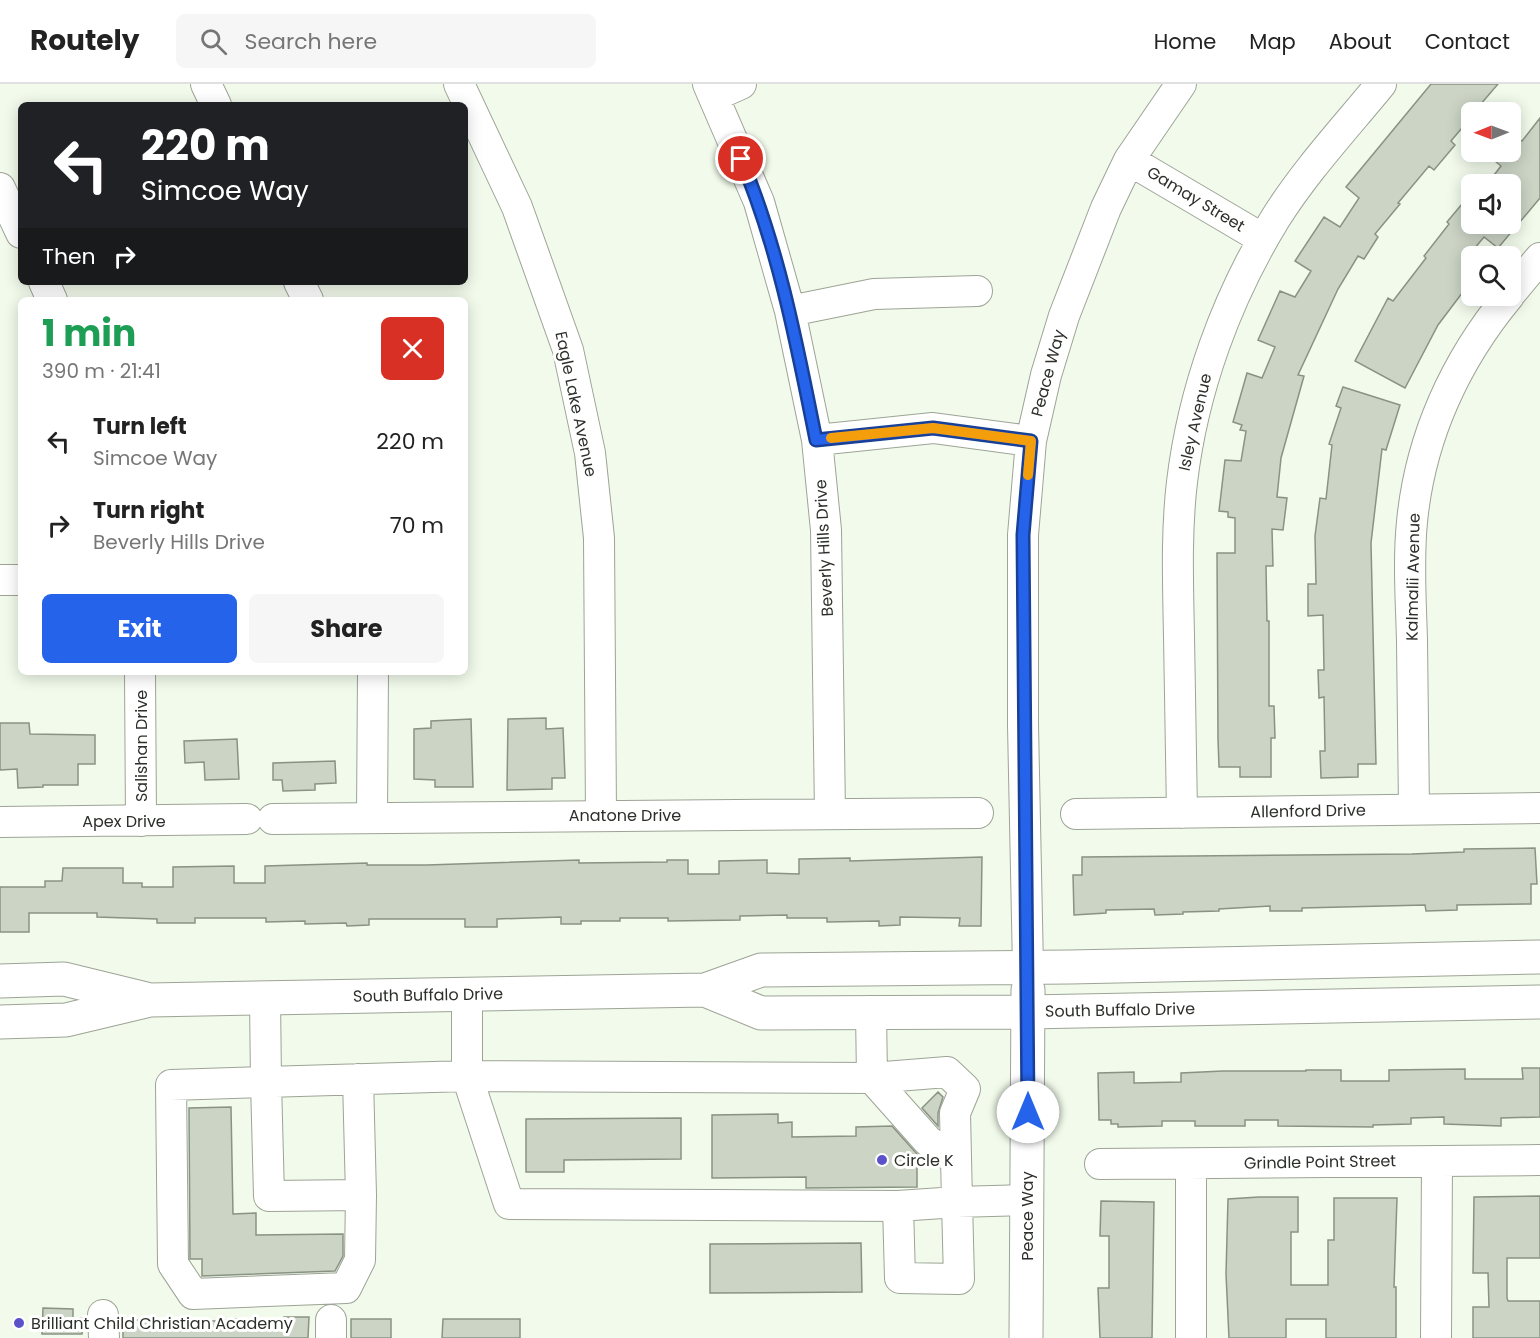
<!DOCTYPE html>
<meta charset="utf-8">
<style>
:root{--surface:#fff;--page:#f6f6f6;--text:#222;--muted:#767676;--line:#e0e0e0;--accent:#2563eb}
body{margin:0;font-family:Poppins,sans-serif;background:var(--page);color:var(--text);height:100vh;display:flex;flex-direction:column;font-size:22px;white-space:nowrap}
*{box-sizing:border-box;margin:0}
p{font-size:20px;color:var(--muted)}
.icon{flex:none;width:33px;height:33px;fill:none;stroke:currentColor;stroke-width:2;stroke-linecap:round;stroke-linejoin:round}
.map{position:relative;flex:1;overflow:hidden}
.sheet{position:absolute;left:18px;top:213px;width:450px;height:378px;display:flex;flex-direction:column;background:var(--surface);border-radius:9px;box-shadow:0 3px 15px #0003}
.sheet>*{flex:none}
.banner{position:absolute;left:18px;top:18px;width:450px;height:183px;border-radius:9px;box-shadow:0 3px 15px #0003;background:#202124;color:#fff;overflow:hidden}
.needle{width:39px;rotate:269deg}
.buttons{position:absolute;left:1461px;top:18px;display:grid;gap:12px}
.buttons a{display:grid;place-items:center;width:60px;height:60px;border-radius:9px;background:var(--surface);box-shadow:0 3px 15px #0003;font-size:30px}
.pin{position:absolute;display:grid;place-items:center;width:51px;height:51px;color:#fff;margin:-26px;border:3px solid #fff;border-radius:50%;box-shadow:0 2px 6px #0007}
.me{position:absolute;width:66px;margin:-33px;rotate:0deg;stroke-linejoin:round;filter:drop-shadow(0 0 4px #0008)}
.turn{display:flex;align-items:center;gap:21px;height:126px;padding:0 24px;font-size:27px}
.turn .icon{width:78px;height:78px;stroke-width:2.5}
.turn b{display:block;font-size:42px;line-height:51px}
.then{display:flex;align-items:center;height:57px;padding:0 24px;background:#0003;gap:12px;font-size:22px}
.round{display:grid;place-items:center;flex:none;width:63px;height:63px;border-radius:9px;background:var(--page)}
.headline{display:flex;align-items:center;justify-content:space-between;height:102px;padding:0 24px}
h1{font-size:36px;font-weight:700;line-height:45px;color:#1e9e55}
.cta{display:flex;gap:12px;margin-top:auto;padding:12px 24px}
.cta a{flex:1;height:69px;border-radius:9px;background:var(--accent);color:#fff;font-size:24px;font-weight:700;line-height:69px;text-align:center}
.cta a+a{background:var(--page);color:var(--text)}
ul{padding:0;list-style:none}
li{display:flex;align-items:center;gap:18px;height:84px;padding:0 24px}
li div{flex:1}
li b{display:block;font-size:22px}
li em{font-style:normal}
header{display:flex;align-items:center;gap:36px;box-sizing:border-box;height:84px;padding:0 30px;background:var(--surface);border-bottom:2px solid var(--line)}
header strong{font-size:28px}
nav{display:flex;gap:33px;margin-inline-start:auto;font-size:21px}
.search{width:420px;height:54px;background:var(--page);display:flex;align-items:center;gap:15px;box-sizing:border-box;padding:0 21px;border-radius:9px;color:var(--muted);font-size:22px}
.map>svg:first-child{display:block}
</style>
<header>
<strong>Routely</strong>
<div class="search"><svg class="icon" aria-label="search" viewBox="0 0 24 24"><circle cx="10" cy="10" r="6"/><path d="M15 15l6 6"/></svg>Search here</div>
<nav><a>Home</a><a>Map</a><a>About</a><a>Contact</a></nav>
</header>
<div class="map">
<svg width="1540" height="1254" viewBox="0 0 1540 1254">
<rect width="100%" height="100%" fill="#f1faeb"/>
<!-- building -->
<path fill="#cbd4c5" stroke="#8a9284" stroke-width="1.5" d="M 1431,0 L 1498,0 L 1474,28 L 1472,28 L 1472,32 L 1451,57 L 1455,61 L 1434,86 L 1429,82 L 1398,119 L 1400,120 L 1375,150 L 1378,153 L 1364,175 L 1358,172 L 1338,205 L 1298,291 L 1304,292 L 1281,374 L 1277,413 L 1287,414 L 1283,446 L 1272,445 L 1273,482 L 1266,482 L 1267,537 L 1269,537 L 1269,622 L 1274,622 L 1275,654 L 1271,654 L 1271,693 L 1240,693 L 1240,683 L 1219,683 L 1218,655 L 1217,469 L 1235,469 L 1235,434 L 1228,433 L 1228,428 L 1219,427 L 1225,376 L 1241,377 L 1246,347 L 1240,346 L 1242,341 L 1233,338 L 1247,289 L 1262,294 L 1275,263 L 1258,256 L 1280,207 L 1295,213 L 1311,187 L 1295,177 L 1324,133 L 1340,143 L 1359,114 L 1346,103 Z
M 1540,34 L 1540,114 L 1498,164 L 1484,153 L 1464,177 L 1472,183 L 1472,196 L 1438,241 L 1405,304 L 1355,277 L 1388,214 L 1393,217 L 1426,174 L 1424,172 L 1449,140 L 1447,138 L 1472,108 L 1472,140 L 1510,140 L 1510,100 L 1487,100 L 1501,82 L 1495,77 L 1504,68 L 1510,68 L 1510,59 L 1516,53 L 1522,57 Z
M 1343,303 L 1400,321 L 1386,366 L 1382,365 L 1371,459 L 1376,680 L 1358,680 L 1358,693 L 1321,694 L 1320,667 L 1325,667 L 1324,613 L 1319,614 L 1318,586 L 1324,586 L 1323,531 L 1308,532 L 1308,500 L 1316,500 L 1315,452 L 1320,414 L 1326,415 L 1332,361 L 1329,360 L 1341,324 L 1336,322 Z
M 546,634 L 546,645 L 563,644 L 565,694 L 552,694 L 552,705 L 507,706 L 508,635 Z
M 471,635 L 473,703 L 435,703 L 435,696 L 414,695 L 414,645 L 431,644 L 431,637 Z
M 0,639 L 29,639 L 30,650 L 95,651 L 95,680 L 78,680 L 78,701 L 43,701 L 43,703 L 18,704 L 17,685 L 0,686 Z
M 237,655 L 239,695 L 205,696 L 204,678 L 185,679 L 184,657 Z
M 335,677 L 336,699 L 315,700 L 315,706 L 283,707 L 282,696 L 273,696 L 273,679 Z
M 1535,764 L 1537,800 L 1531,800 L 1531,820 L 1457,821 L 1457,826 L 1426,827 L 1425,821 L 1302,824 L 1302,827 L 1270,827 L 1270,822 L 1219,825 L 1219,827 L 1183,828 L 1183,830 L 1155,831 L 1154,825 L 1106,826 L 1106,829 L 1074,831 L 1073,791 L 1082,791 L 1082,773 L 1412,770 L 1464,768 L 1464,765 Z
M 982,773 L 981,842 L 959,842 L 960,834 L 900,833 L 900,841 L 879,842 L 879,837 L 827,838 L 827,834 L 787,834 L 787,831 L 740,832 L 740,836 L 668,837 L 668,834 L 620,834 L 620,837 L 581,837 L 581,840 L 561,840 L 561,833 L 497,835 L 497,843 L 465,843 L 465,835 L 369,835 L 369,841 L 347,842 L 346,839 L 305,840 L 305,837 L 266,838 L 266,834 L 195,834 L 195,839 L 157,839 L 157,835 L 97,833 L 97,829 L 29,829 L 29,848 L 0,848 L 0,803 L 45,803 L 45,797 L 62,797 L 63,784 L 123,784 L 123,799 L 142,799 L 142,803 L 173,803 L 173,783 L 234,782 L 234,799 L 265,799 L 265,782 L 367,779 L 367,781 L 427,781 L 579,776 L 579,779 L 667,778 L 667,776 L 688,776 L 688,790 L 719,790 L 719,777 L 767,776 L 767,789 L 799,790 L 799,775 L 850,774 L 850,777 Z
M 1522,984 L 1540,984 L 1540,1033 L 1501,1034 L 1501,1042 L 1444,1040 L 1444,1033 L 1411,1034 L 1411,1040 L 1373,1041 L 1373,1043 L 1278,1042 L 1278,1036 L 1245,1036 L 1245,1042 L 1195,1042 L 1195,1037 L 1162,1037 L 1162,1042 L 1118,1043 L 1118,1040 L 1111,1040 L 1111,1036 L 1099,1036 L 1098,989 L 1134,988 L 1134,999 L 1181,998 L 1181,989 L 1223,987 L 1306,987 L 1306,986 L 1341,986 L 1341,997 L 1389,997 L 1389,986 L 1465,985 L 1465,995 L 1523,995 Z
M 938,1008 L 943,1013 L 938,1029 L 938,1042 L 922,1024 Z
M 231,1023 L 233,1130 L 256,1129 L 256,1151 L 343,1150 L 343,1172 L 335,1187 L 202,1192 L 202,1175 L 190,1175 L 189,1024 Z
M 778,1030 L 778,1039 L 792,1038 L 792,1053 L 856,1052 L 856,1043 L 892,1042 L 917,1070 L 917,1103 L 806,1104 L 806,1093 L 712,1094 L 712,1031 Z
M 681,1034 L 681,1075 L 564,1076 L 564,1088 L 526,1088 L 526,1035 Z
M 1540,1112 L 1540,1174 L 1507,1174 L 1507,1214 L 1508,1217 L 1540,1217 L 1540,1254 L 1473,1254 L 1473,1223 L 1489,1223 L 1488,1189 L 1473,1189 L 1474,1113 Z
M 1259,1113 L 1298,1113 L 1298,1148 L 1291,1148 L 1291,1201 L 1328,1201 L 1328,1156 L 1334,1156 L 1334,1114 L 1397,1114 L 1394,1203 L 1396,1203 L 1396,1254 L 1326,1254 L 1326,1235 L 1286,1235 L 1286,1254 L 1229,1254 L 1226,1190 L 1228,1115 Z
M 1101,1117 L 1154,1118 L 1152,1254 L 1100,1254 L 1098,1204 L 1109,1204 L 1109,1152 L 1100,1152 Z
M 861,1159 L 862,1208 L 710,1209 L 710,1160 Z
M 43,1224 L 73,1225 L 73,1234 L 83,1234 L 82,1250 L 42,1250 Z
M 284,1233 L 309,1233 L 308,1254 L 123,1254 L 123,1236 L 218,1237 L 244,1234 L 244,1236 L 284,1236 Z
M 351,1235 L 391,1235 L 391,1254 L 351,1254 Z
M 443,1235 L 520,1235 L 520,1254 L 442,1254 Z"/>
<g fill="none" stroke-linecap="round" stroke-linejoin="round">
<!-- minor casing -->
<g stroke="#9da496" stroke-width="32">
<path id="minor" d="M 206,0 L 216,21
M 459,0 L 517,123 L 568,266 L 590,369 L 599,454 L 601,731
M 708,0 L 759,118 L 790,227 L 817,356 L 826,446 L 830,730
M 714,12 L 741,0
M 1129,76 L 1263,155
M 0,104 L 21,149
M 44,198 L 52,216
M 299,198 L 308,216
M 1510,210 L 1540,174
M 790,227 L 874,210 L 977,207
M 817,356 L 933,344 L 1031,357
M 0,496 L 21,496
M 140,588 L 141,737
M 1414,725 C 1413,669 1413,613 1412,557 C 1411,518 1408,477 1412,438 C 1420,354 1455,277 1509,212
M 1182,729 C 1181,670 1180,611 1179,552 C 1178,500 1176,449 1182,398 C 1193,306 1226,215 1275,135 C 1305,87 1345,44 1381,0
M 1076,730 L 1540,724
M 372,733 L 373,588
M 273,735 L 978,729
M 0,738 L 247,735
M 1028,884 L 1023,641 L 1023,451 L 1031,357 L 1046,291 L 1064,232 L 1106,124 L 1129,76 L 1181,0
M 467,911 L 467,992 L 872,994 L 871,927
M 265,914 L 266,998 L 467,992 L 509,1120 L 898,1122 L 900,1194 L 959,1195 L 957,1118 L 1028,1116
M 872,994 L 947,988 L 965,1005 L 955,1029 L 957,1118 L 898,1122
M 872,994 L 928,1057 L 956,1076
M 358,995 L 361,1111 L 269,1112 L 266,998 L 171,1001 L 173,1180 L 193,1210 L 346,1204 L 360,1176 L 361,1111
M 1100,1080 L 1540,1076
M 103,1231 L 104,1254
M 331,1236 L 331,1254
M 1191,1254 L 1191,1080
M 1436,1254 L 1437,1077"/>
</g>
<!-- major casing -->
<g stroke="#9da496" stroke-width="35">
<path id="major" d="M 0,897 L 64,895 L 146,915
M 705,906 L 761,929 L 1028,928 L 1540,918
M 0,938 L 66,936 L 150,916 L 705,906 L 761,886 L 1070,883 L 1540,873
M 1026,1254 L 1028,906"/>
</g>
<!-- minor -->
<use href="#minor" stroke="#fff" stroke-width="30"/>
<!-- major -->
<use href="#major" stroke="#fff" stroke-width="33"/>
</g>
<g fill="none" stroke-linecap="round" stroke-linejoin="round">
<!-- route casing -->
<g stroke="#184099" stroke-width="15">
<path id="route" d="M 741,75 C 779,165 797,261 816,356 L 933,344 L 1031,357 L 1023,451 L 1028,1028"/>
</g>
<!-- route -->
<use href="#route" stroke="#2563eb" stroke-width="10"/>
<!-- slow -->
<path stroke="#f59e0b" stroke-width="10" d="M 831,354 L 933,344 L 1031,357 L 1028,391"/>
</g>
<!-- markers -->
<g fill="#5b52cb" stroke="#fff" stroke-width="2">
<circle cx="882" cy="1076" r="6"/>
<circle cx="19" cy="1239" r="6"/>
</g>
<g text-anchor="middle" dominant-baseline="central" stroke-width="6" stroke-linejoin="round" paint-order="stroke">
<!-- street labels -->
<g font-size="16" fill="#2c2f2a" stroke="#fff">
<text transform="translate(1196 115) rotate(31)">Gamay Street</text>
<text transform="translate(1048 289) rotate(-75)">Peace Way</text>
<text transform="translate(576 320) rotate(78)">Eagle Lake Avenue</text>
<text transform="translate(1195 338) rotate(-77)">Isley Avenue</text>
<text transform="translate(824 464) rotate(-93)">Beverly Hills Drive</text>
<text transform="translate(1413 493) rotate(-89)">Kalmalii Avenue</text>
<text transform="translate(141 662) rotate(-90)">Salishan Drive</text>
<text transform="translate(1308 727) rotate(-1)">Allenford Drive</text>
<text x="625" y="731">Anatone Drive</text>
<text x="124" y="737">Apex Drive</text>
<text transform="translate(428 911) rotate(-1)">South Buffalo Drive</text>
<text transform="translate(1120 926) rotate(-1)">South Buffalo Drive</text>
<text transform="translate(1320 1078) rotate(-1)">Grindle Point Street</text>
<text transform="translate(1027 1132) rotate(-90)">Peace Way</text>
</g>
<!-- poi labels -->
<g font-size="16" fill="#2c2f2a" stroke="#fff" text-anchor="start">
<text x="894" y="1076">Circle K</text>
<text x="31" y="1239">Brilliant Child Christian Academy</text>
</g>
</g>
</svg>
<div class="buttons">
<a><svg class="needle" viewBox="-14 -14 28 28"><path d="M0-13l5 13h-10z" fill="#e53935"/><path d="M0 13l5-13h-10z" fill="#767676"/></svg></a>
<a><svg class="icon" aria-label="sound" viewBox="0 0 24 24"><path d="M4 9h4l5-4v14l-5-4H4zM17 9q2 3 0 6"/></svg></a>
<a><svg class="icon" aria-label="search" viewBox="0 0 24 24"><circle cx="10" cy="10" r="6"/><path d="M15 15l6 6"/></svg></a>
</div>
<div class="pin" style="left:741px;top:75px;background:#d93025"><svg class="icon" aria-label="arrive" viewBox="0 0 24 24"><path d="M6 21V4h12l-3 4 3 4H6"/></svg></div>
<svg class="me" style="left:1028px;top:1028px" viewBox="-20 -20 40 40"><circle r="19" fill="#fff"/><path d="M0-13L10 11 0 6-10 11z" fill="#2563eb"/></svg>
<div class="banner">
<div class="turn"><svg class="icon" aria-label="left" viewBox="0 0 24 24"><path d="M17 20v-9H6M10 6l-5 5 5 5"/></svg><div><b>220 m</b>Simcoe Way</div></div>
<div class="then">Then<svg class="icon" aria-label="right" viewBox="0 0 24 24"><path d="M7 20v-9h11M14 6l5 5-5 5"/></svg></div>
</div>
<section class="sheet">
<div class="headline"><div><h1>1 min</h1><p>390 m · 21:41</p></div><a class="round" style="background:#d93025;color:#fff"><svg class="icon" aria-label="close" viewBox="0 0 24 24"><path d="M6 6l12 12M18 6L6 18"/></svg></a></div>
<ul>
<li><svg class="icon" aria-label="left" viewBox="0 0 24 24"><path d="M17 20v-9H6M10 6l-5 5 5 5"/></svg><div><b>Turn left</b><p>Simcoe Way</p></div><em>220 m</em></li>
<li><svg class="icon" aria-label="right" viewBox="0 0 24 24"><path d="M7 20v-9h11M14 6l5 5-5 5"/></svg><div><b>Turn right</b><p>Beverly Hills Drive</p></div><em>70 m</em></li>
</ul>
<div class="cta"><a>Exit</a><a>Share</a></div>
</section>
</div>
